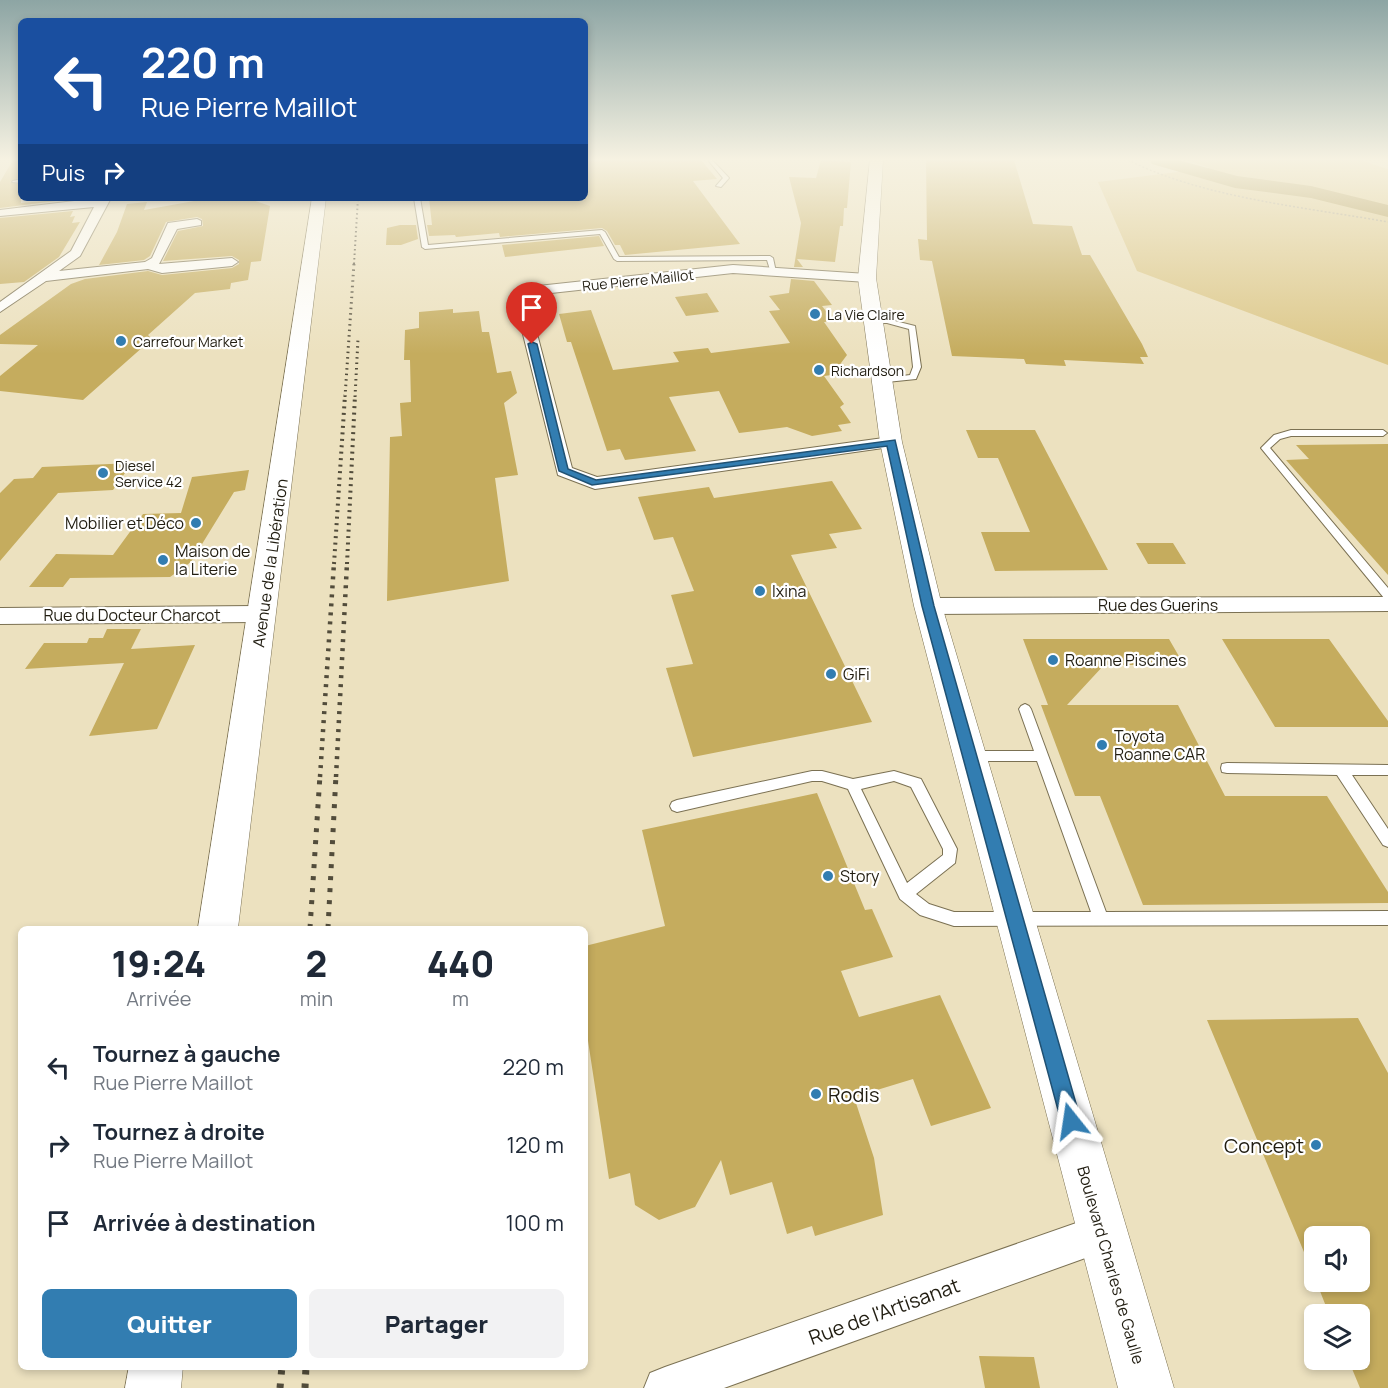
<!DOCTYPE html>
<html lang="fr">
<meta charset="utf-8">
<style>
:root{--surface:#fff;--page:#f2f2f3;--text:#1f2937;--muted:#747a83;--accent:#327db1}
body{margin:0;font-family:Manrope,sans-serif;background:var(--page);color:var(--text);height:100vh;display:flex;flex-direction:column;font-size:22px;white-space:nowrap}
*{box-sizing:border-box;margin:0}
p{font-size:20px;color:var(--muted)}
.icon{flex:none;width:33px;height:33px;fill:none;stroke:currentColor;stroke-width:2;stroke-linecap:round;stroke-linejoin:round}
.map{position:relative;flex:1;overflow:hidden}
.side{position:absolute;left:18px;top:926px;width:570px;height:444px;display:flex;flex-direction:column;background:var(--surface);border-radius:9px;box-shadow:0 3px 9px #0003}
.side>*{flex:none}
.hud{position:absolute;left:18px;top:18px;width:570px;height:183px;border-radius:9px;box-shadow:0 3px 9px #0003;background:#1a4fa0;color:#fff;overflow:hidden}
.controls{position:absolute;left:1304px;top:1226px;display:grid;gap:12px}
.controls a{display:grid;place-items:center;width:66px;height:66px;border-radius:9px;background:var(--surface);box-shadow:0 3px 9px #0003;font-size:30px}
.pin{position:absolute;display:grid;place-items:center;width:51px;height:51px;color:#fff;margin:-62px -26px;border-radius:50% 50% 50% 0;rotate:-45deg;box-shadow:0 0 6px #0007}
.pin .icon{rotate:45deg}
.me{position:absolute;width:66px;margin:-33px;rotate:345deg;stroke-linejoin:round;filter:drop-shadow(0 0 4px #0008)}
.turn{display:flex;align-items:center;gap:21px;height:126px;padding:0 24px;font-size:27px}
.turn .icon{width:78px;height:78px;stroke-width:2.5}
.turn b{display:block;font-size:42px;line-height:51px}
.then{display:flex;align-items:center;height:57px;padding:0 24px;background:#0003;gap:12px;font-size:22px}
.eta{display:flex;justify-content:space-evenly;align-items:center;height:102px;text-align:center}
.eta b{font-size:36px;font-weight:800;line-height:42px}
.button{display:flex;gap:12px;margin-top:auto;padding:12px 24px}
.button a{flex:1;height:69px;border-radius:9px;background:var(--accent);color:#fff;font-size:24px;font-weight:800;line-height:69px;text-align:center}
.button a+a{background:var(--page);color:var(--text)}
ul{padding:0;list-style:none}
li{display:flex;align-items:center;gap:18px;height:78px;padding:0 24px}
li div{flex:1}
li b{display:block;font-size:22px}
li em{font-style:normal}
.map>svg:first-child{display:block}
</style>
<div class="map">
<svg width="1388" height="1388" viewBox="0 0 1388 1388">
<rect width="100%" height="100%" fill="#ece1bf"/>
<!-- green -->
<path fill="#dcc788" d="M 1188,160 L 1360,160 L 1388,169 L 1388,365 L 1137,271 L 1098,182 L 1209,168 Z"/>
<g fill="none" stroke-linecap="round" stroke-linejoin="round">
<!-- river -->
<path fill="#a68e3f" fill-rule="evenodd" d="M 1150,160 L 1178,160 L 1237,176 L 1311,186 L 1388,205 L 1388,217 L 1311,198 L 1235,188 L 1152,164 Z"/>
</g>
<!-- building -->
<path fill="#c5ac5e" d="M 13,160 L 21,160 L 21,177 L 10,182 L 21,185 L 21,203 L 80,198 L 0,208 L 0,182 Z
M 585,160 L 701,160 L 717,179 L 693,181 L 740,244 L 625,255 L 620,245 L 615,245 L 607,231 L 602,228 L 500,237 L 499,233 L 456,237 L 455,235 L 429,236 L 427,225 L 432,225 L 429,198 L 585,198 Z
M 821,160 L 851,162 L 847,208 L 844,208 L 843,226 L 840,226 L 835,262 L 797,259 L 803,267 L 794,267 L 801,223 L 789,177 L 816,178 Z
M 926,160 L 1014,160 L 1033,224 L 1072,226 L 1082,255 L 1090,255 L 1142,344 L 1148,357 L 1140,357 L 1144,364 L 1064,360 L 1066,366 L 1026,364 L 1024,359 L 952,356 L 932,261 L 920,260 L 918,239 L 927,240 Z
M 211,198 L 247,198 L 270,206 L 261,261 L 251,262 L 248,280 L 231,283 L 230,289 L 195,293 L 148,335 L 151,338 L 144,346 L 83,400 L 0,391 L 0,376 L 38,345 L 0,344 L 0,335 L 71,284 L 85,279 L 148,271 L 162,275 L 232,268 L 239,264 L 239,260 L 232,256 L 163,261 L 178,231 L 203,226 L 202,219 L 197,217 L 166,222 L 150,256 L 144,260 L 99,265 L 117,232 L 127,204 L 147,202 L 144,210 Z
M 73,211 L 70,217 L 75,216 L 72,223 L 80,222 L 59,257 L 24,282 L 0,284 L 0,218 Z
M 400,225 L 416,225 L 418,239 L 401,245 L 386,245 L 387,228 Z
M 599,236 L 604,246 L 505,257 L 502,245 Z
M 791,279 L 814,281 L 832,305 L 822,306 L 834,321 L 824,322 L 847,355 L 841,363 L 847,373 L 824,376 L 844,404 L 840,407 L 851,423 L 838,425 L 842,431 L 812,436 L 787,427 L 739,433 L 719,391 L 669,397 L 696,451 L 625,460 L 620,449 L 607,451 L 571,342 L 567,342 L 559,314 L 591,310 L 613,370 L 679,362 L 673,352 L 708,348 L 711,353 L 790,343 L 769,311 L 780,310 L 769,296 L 789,293 Z
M 707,293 L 719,312 L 686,316 L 675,297 Z
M 453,309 L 453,313 L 479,311 L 482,332 L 489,332 L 497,373 L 511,371 L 517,393 L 504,403 L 518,475 L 495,478 L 509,581 L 387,601 L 390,437 L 402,436 L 400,403 L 411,402 L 410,360 L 404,360 L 405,330 L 419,328 L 419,312 Z
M 966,430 L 1035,430 L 1108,570 L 995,571 L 981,532 L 1030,532 L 998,458 L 978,458 Z
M 1388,444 L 1388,575 L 1286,460 L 1309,459 L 1296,445 Z
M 132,463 L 113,490 L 58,493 L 0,561 L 0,493 L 14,479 L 33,478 L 42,467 Z
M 249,470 L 245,490 L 234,492 L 191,562 L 170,577 L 70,578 L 63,587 L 29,587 L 56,554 L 113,555 L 143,514 L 181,513 L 192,477 Z
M 832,481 L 862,529 L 829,534 L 837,548 L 791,555 L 872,722 L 693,757 L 666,668 L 693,664 L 671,595 L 694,591 L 673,537 L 654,540 L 638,497 L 709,487 L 714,498 Z
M 1136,543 L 1173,543 L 1186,564 L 1148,564 Z
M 107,629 L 141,629 L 131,649 L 195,645 L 157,729 L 89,736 L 124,663 L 25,669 L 44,643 L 87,643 L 89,638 L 103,638 Z
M 1023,639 L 1169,639 L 1184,665 L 1104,665 L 1067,705 L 1178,705 L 1225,796 L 1327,796 L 1388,892 L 1388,903 L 1143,905 L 1100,796 L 1075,796 L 1041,705 L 1048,705 Z
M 1222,639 L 1329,639 L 1388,721 L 1388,727 L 1275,727 Z
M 817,793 L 865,910 L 872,909 L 893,957 L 841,971 L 859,1017 L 940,995 L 991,1108 L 931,1126 L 913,1079 L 854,1097 L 874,1158 L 883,1215 L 815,1236 L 812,1226 L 787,1234 L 772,1182 L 730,1195 L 721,1160 L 695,1207 L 659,1220 L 635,1205 L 630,1173 L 609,1179 L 585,1021 L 585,946 L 665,926 L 642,830 Z
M 1358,1018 L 1388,1073 L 1388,1388 L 1360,1388 L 1348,1359 L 1359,1359 L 1359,1314 L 1329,1314 L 1316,1281 L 1359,1281 L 1359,1236 L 1314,1236 L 1314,1276 L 1207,1020 Z
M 979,1356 L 1034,1357 L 1040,1388 L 985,1388 Z"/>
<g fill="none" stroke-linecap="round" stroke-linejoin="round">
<!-- service casing -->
<g stroke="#7b7153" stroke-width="2">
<path id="service" d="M 708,160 L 712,160 L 729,178 L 721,187 L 716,186 L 723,178 Z
M 21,179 L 21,183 L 12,182 L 13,181 Z
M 414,198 L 420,198 L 428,245 L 602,230 L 605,232 L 619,257 L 770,256 L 773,258 L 776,272 L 771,273 L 767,260 L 617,261 L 614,259 L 600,234 L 425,249 L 422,247 Z
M 869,319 L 887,319 L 915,326 L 921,367 L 916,379 L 877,383 L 876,381 L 880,379 L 910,375 L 913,367 L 909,329 L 887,323 L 869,323 Z
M 1291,430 L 1383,430 L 1387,433 L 1383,436 L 1291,436 L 1280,439 L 1270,448 L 1388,588 L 1388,599 L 1384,598 L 1261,448 L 1274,435 Z
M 1025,704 L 1029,706 L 1031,709 L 1106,912 L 1388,911 L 1388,925 L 954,926 L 920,915 L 900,899 L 848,789 L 822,781 L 812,781 L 677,812 L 672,810 L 670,806 L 672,802 L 677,800 L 812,771 L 822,771 L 853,779 L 894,771 L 921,779 L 957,849 L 955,863 L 916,894 L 929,904 L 954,912 L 1091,912 L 1037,761 L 971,761 L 966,760 L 965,756 L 966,752 L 971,751 L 1034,751 L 1019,709 L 1021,706 ZM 894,781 L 911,787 L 943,849 L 943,855 L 907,883 L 861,789 Z
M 1227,763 L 1388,765 L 1388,775 L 1352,775 L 1388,829 L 1388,847 L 1383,845 L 1337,775 L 1227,773 L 1222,772 L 1221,768 L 1222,764 Z"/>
</g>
<!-- minor casing -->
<g stroke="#7b7153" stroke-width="2">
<path id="minor" d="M 99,198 L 111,198 L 80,256 L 59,271 L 145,262 L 152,258 L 168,223 L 197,219 L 201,221 L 201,225 L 177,229 L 159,264 L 232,258 L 238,262 L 232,266 L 162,273 L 148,269 L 46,281 L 0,312 L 0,302 L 71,251 L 94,207 L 0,216 L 0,210 Z
M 733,265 L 867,274 L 874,278 L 867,282 L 733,273 L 542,294 L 529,303 L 572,468 L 597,477 L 891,437 L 897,438 L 900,442 L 897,446 L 595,489 L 558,475 L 515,302 L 517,299 L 538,286 Z
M 1388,597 L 1388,611 L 928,614 L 920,611 L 917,606 L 920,601 L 928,598 Z
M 263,606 L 271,609 L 274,614 L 271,619 L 263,622 L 0,624 L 0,608 Z
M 1102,1214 L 1115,1220 L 1121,1233 L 1115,1246 L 1102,1252 L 724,1388 L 644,1388 L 650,1373 L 665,1367 Z"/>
</g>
<!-- tertiary casing -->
<g stroke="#7b7153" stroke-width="1">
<path id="tertiary" d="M 870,160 L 883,160 L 876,278 L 902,442 L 942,606 L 1174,1388 L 1118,1388 L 914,606 L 880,442 L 858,278 Z
M 312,198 L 326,198 L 238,928 L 198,928 Z
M 129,1366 L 183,1366 L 181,1388 L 125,1388 Z"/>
</g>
<!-- path -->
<path stroke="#a69d83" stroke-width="1.5" stroke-dasharray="2 2" stroke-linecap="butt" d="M 1128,160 C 1204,198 1304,207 1388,222"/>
<!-- service -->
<use href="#service" fill="#fff" fill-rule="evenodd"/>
<!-- minor -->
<use href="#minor" fill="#fff" fill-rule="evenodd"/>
<!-- tertiary -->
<use href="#tertiary" fill="#fff" fill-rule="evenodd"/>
<!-- rail-far5 -->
<path stroke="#524c3b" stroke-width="2" stroke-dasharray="1.5 3" stroke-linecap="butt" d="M 354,264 L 358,198"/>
<!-- rail-far4 -->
<path stroke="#524c3b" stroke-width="3" stroke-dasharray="1.5 4" stroke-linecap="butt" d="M 345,397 L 354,263
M 355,397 L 358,339"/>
<!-- rail-far3 -->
<path stroke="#524c3b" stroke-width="4" stroke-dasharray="2 4.5" stroke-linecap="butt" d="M 334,564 L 345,395
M 347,564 L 355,395"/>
<!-- rail-far2 -->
<path stroke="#524c3b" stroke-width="4.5" stroke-dasharray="3 6" stroke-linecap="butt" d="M 320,777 L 334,563
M 336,777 L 347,563"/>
<!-- rail-far1 -->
<path stroke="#524c3b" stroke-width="5" stroke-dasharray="4 8" stroke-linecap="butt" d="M 310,928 L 320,775
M 328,928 L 336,775"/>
<!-- rail -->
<path stroke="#524c3b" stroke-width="7" stroke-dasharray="4.5 9" stroke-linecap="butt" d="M 280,1388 L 282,1366
M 305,1388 L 306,1366"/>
</g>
<!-- sky -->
<linearGradient id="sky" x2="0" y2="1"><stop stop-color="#8da5a4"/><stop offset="0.45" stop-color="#f6f2e2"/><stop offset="1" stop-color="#f6f2e2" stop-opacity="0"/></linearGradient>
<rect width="1388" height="354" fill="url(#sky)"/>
<!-- route -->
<path fill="#327db1" stroke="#205173" stroke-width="1.5" d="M 532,342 L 537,344 L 568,469 L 596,480 L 895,440 L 934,606 L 1081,1121 L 1078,1128 L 1071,1131 L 1064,1128 L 1061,1121 L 922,606 L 887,446 L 592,485 L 559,471 L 528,344 Z"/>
<!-- markers -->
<g fill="#327db1" stroke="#fff" stroke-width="2">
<circle cx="815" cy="314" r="6"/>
<circle cx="121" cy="341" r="6"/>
<circle cx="819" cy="370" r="6"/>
<circle cx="103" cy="473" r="6"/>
<circle cx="196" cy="523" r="6"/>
<circle cx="163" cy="560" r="6"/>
<circle cx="760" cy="591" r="6"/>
<circle cx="1053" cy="660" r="6"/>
<circle cx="831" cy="674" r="6"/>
<circle cx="1102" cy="745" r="6"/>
<circle cx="828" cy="876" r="6"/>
<circle cx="816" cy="1094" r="6"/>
<circle cx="1316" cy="1145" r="6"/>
</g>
<g text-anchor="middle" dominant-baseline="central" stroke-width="4.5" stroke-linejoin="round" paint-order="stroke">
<!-- far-street labels -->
<g font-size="14" fill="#211d11" stroke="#fff">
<text transform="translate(638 280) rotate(-6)">Rue Pierre Maillot</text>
</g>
<!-- far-poi labels -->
<g font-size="14" fill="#211d11" stroke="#fff" text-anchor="start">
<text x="827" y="314">La Vie Claire</text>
<text x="133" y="341">Carrefour Market</text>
<text x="831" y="370">Richardson</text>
<text x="115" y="465">Diesel<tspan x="115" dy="16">Service 42</tspan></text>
</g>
<!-- poi labels -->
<g font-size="16" fill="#211d11" stroke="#fff" text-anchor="start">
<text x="184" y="523" text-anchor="end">Mobilier et Déco</text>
<text x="175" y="551">Maison de<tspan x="175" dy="18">la Literie</tspan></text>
<text x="772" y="591">Ixina</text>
<text x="1065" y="660">Roanne Piscines</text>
<text x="843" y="674">GiFi</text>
<text x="1114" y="736">Toyota<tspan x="1114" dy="18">Roanne CAR</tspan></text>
<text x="840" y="876">Story</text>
</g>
<!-- street labels -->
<g font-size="16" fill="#211d11" stroke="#fff">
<text transform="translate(270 563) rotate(-82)">Avenue de la Libération</text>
<text x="1158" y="605">Rue des Guerins</text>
<text x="132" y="615">Rue du Docteur Charcot</text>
<text transform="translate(1111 1265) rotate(74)">Boulevard Charles de Gaulle</text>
</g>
<!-- near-poi labels -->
<g font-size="20" fill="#211d11" stroke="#fff" text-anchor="start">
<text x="828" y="1094">Rodis</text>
<text x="1304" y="1145" text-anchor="end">Concept</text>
</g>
<!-- near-street labels -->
<g font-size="20" fill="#211d11" stroke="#fff">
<text transform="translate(884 1311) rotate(-20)">Rue de l'Artisanat</text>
</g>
</g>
</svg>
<div class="controls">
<a><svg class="icon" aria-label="sound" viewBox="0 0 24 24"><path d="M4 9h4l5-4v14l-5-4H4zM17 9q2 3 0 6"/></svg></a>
<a><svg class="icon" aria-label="layers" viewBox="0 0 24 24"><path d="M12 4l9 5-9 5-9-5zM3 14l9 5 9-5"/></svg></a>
</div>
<div class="pin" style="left:532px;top:344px;background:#d93025"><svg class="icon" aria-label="arrive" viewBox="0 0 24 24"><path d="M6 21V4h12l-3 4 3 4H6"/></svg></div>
<svg class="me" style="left:1071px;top:1121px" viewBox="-20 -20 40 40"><path d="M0-17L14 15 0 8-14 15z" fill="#327db1" stroke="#fff" stroke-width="4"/></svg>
<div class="hud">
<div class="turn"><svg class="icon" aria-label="left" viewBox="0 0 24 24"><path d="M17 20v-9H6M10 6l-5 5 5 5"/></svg><div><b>220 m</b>Rue Pierre Maillot</div></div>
<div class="then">Puis<svg class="icon" aria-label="right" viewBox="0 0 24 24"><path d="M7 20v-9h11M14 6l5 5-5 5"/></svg></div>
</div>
<section class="side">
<div class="eta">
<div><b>19:24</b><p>Arrivée</p></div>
<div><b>2</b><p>min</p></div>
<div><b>440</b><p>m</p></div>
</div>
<ul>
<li><svg class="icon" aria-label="left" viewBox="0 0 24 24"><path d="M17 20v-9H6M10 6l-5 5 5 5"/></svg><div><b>Tournez à gauche</b><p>Rue Pierre Maillot</p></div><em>220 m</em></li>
<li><svg class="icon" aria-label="right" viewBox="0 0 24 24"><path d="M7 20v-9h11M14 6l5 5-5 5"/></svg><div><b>Tournez à droite</b><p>Rue Pierre Maillot</p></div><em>120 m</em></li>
<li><svg class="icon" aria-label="arrive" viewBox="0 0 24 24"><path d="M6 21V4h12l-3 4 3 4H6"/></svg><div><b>Arrivée à destination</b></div><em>100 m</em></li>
</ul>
<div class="button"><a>Quitter</a><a>Partager</a></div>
</section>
</div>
